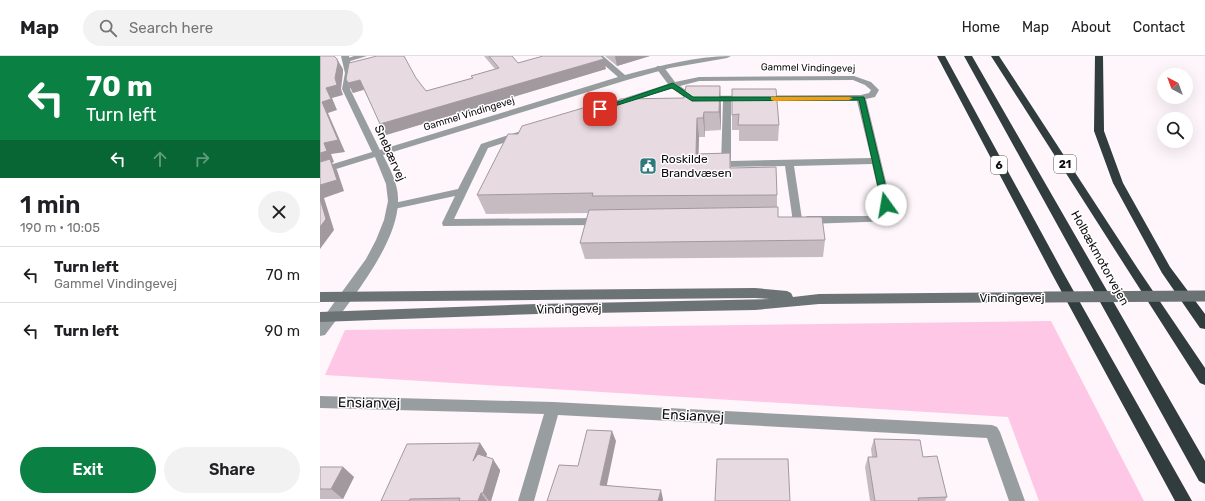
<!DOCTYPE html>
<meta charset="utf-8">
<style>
:root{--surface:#fff;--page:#f2f2f2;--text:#202124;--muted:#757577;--line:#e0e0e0;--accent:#0b8043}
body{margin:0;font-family:Rubik,sans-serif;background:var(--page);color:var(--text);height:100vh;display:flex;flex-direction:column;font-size:15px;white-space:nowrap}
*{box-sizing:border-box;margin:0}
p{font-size:13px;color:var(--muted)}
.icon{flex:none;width:22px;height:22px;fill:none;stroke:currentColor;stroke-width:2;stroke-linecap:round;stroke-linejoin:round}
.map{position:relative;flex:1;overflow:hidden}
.details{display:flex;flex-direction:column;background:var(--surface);width:320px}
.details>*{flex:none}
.hud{background:#0b8043;color:#fff;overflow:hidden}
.needle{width:26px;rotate:319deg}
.tools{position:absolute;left:837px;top:12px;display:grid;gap:8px}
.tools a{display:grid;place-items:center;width:36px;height:36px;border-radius:50%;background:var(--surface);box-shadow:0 4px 16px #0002;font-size:20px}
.pin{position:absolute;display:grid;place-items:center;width:34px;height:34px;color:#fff;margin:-17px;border-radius:8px;box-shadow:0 2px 6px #0006}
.me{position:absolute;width:44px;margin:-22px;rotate:347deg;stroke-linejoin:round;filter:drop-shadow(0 0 3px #0008)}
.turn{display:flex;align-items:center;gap:14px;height:84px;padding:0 20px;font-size:18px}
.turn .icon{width:52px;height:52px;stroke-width:2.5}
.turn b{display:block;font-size:28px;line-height:34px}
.lanes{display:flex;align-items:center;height:38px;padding:0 20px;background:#0003;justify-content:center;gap:20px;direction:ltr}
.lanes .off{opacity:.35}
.round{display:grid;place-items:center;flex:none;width:42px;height:42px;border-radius:21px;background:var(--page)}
.headline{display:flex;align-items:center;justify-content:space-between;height:68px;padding:0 20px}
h1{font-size:24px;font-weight:600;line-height:30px}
.primary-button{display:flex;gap:8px;margin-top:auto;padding:8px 20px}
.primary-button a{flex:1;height:46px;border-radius:24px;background:var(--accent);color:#fff;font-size:16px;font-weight:600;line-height:46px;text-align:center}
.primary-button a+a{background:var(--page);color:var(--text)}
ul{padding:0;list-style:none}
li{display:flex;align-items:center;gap:12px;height:56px;padding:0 20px;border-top:1px solid var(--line)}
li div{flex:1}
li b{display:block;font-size:15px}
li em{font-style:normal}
header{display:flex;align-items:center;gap:24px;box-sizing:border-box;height:56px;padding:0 20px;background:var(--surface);border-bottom:1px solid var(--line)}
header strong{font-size:19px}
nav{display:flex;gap:22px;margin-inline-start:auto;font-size:14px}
.search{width:280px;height:36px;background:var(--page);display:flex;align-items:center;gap:10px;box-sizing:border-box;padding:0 14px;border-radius:22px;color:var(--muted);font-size:15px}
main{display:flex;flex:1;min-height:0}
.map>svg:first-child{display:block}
</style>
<header>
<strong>Map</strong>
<div class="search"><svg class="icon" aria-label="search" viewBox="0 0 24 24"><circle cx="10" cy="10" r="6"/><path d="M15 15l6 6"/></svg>Search here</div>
<nav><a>Home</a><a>Map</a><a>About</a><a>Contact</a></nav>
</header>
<main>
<section class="details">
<div class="hud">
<div class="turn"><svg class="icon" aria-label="left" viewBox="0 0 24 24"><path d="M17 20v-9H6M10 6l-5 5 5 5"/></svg><div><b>70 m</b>Turn left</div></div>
<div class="lanes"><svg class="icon" aria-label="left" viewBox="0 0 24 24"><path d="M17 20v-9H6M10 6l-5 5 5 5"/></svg><svg class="icon off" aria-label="ahead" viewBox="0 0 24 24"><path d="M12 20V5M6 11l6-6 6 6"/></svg><svg class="icon off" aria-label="right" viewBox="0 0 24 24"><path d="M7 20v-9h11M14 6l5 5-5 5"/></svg></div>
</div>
<div class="headline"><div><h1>1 min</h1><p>190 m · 10:05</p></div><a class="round"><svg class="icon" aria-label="close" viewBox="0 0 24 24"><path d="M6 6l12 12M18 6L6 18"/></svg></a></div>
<ul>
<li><svg class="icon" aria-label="left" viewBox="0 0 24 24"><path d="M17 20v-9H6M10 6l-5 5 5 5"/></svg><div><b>Turn left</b><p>Gammel Vindingevej</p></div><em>70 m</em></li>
<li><svg class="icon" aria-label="left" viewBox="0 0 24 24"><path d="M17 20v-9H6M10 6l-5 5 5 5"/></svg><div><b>Turn left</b></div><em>90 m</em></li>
</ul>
<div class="primary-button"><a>Exit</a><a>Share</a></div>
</section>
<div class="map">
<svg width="885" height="445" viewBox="0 0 885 445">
<rect width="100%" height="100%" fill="#fef6fa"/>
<!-- green -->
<path fill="#fec7e6" d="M 731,265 L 824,445 L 719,445 L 688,361 L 5,319 L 25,274 Z"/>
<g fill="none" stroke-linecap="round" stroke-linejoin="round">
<!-- lane -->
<path fill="#989e9f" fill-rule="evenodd" d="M 34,0 L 47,0 L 27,6 L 23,4 Z
M 337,10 L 343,10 L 355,26 L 379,21 L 534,20 L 551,26 L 559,34 L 555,41 L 546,43 L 575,163 L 574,165 L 487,168 L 482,165 L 477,168 L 473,166 L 465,110 L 406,111 L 401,108 L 403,45 L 369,45 L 352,32 L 298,50 L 292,50 L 291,48 L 292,46 L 348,28 L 336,12 ZM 533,24 L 545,29 L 551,34 L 549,37 L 541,39 L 374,40 L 360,30 L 379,25 ZM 411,45 L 537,45 L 551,102 L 411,105 ZM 552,108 L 564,160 L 487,160 L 482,163 L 474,110 Z
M 201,75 L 206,78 L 204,80 L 168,92 L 134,163 L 281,162 L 285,163 L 286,166 L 285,169 L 123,170 L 122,167 L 135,140 L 74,153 L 69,150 L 74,147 L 138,133 L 161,88 Z"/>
<!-- street -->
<path fill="#989e9f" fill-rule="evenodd" d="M 21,0 L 29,0 L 33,17 L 30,33 L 60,94 L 298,21 L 274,0 L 283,0 L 305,19 C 340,10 375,0 411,0 L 407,2 L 350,12 L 307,24 L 63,99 C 70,113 79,129 78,145 C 78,188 30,245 5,279 L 0,280 L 0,266 L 46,203 L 56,184 L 64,164 L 68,145 L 66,128 L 55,101 L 0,118 L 0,112 L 52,96 L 22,33 L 25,17 Z
M 0,340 L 233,346 L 672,369 L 677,371 L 680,376 L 705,445 L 689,445 L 667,382 L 238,359 L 214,445 L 198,445 L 224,358 L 0,352 Z"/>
<!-- secondary -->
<path fill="#6b7374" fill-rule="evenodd" d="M 435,232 L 467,235 L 471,237 L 473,241 L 499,238 L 725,236 L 729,238 L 731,241 L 729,244 L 725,246 L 499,248 L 435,254 L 217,258 L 0,266 L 0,256 L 217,248 L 450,243 L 435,242 L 0,246 L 0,236 Z"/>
<!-- highway -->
<path fill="#303c3d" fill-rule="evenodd" d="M 617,0 L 625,0 L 744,218 L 872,445 L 855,445 L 732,218 Z
M 644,0 L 652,0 L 885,405 L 885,428 L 879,425 Z
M 671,0 L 679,0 L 818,213 L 885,312 L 885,329 L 880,327 Z
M 775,0 L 783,0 L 784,75 L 803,127 L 850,211 L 885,258 L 885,273 L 880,272 L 842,217 L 793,127 L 774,75 Z"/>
<!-- secondary-bridge -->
<path stroke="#6b7374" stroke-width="11" d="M 725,241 L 885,240"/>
</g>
<!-- wall -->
<path fill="#c7bbc2" d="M 164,0 L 192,0 L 198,7 L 286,13 L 66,79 L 44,34 L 33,37 L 28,27 L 96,22 L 106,35 L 152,22 L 151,20 L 175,13 Z
M 285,0 L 330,0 L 297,10 Z
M 412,33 L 459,69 L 458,85 L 419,85 L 419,74 L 412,74 Z
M 401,49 L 401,74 L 385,75 L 385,81 L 379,81 L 378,98 L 410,97 L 411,112 L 457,139 L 457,151 L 458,161 L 505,184 L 503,201 L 265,203 L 260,187 L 268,157 L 166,158 L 157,139 L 198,78 Z
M 554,383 L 603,401 L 627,441 L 625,445 L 550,445 L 545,411 L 548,401 L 552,401 L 551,393 Z
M 160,387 L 167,398 L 166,401 L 180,414 L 180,415 L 171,445 L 61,445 Z
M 0,411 L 23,411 L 34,421 L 23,443 L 0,443 Z"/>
<!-- shaded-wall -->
<path fill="#a2999e" d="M 295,0 L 330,0 L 297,10 Z
M 17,3 L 23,13 L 23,17 L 21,33 L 23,39 L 12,42 L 17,54 L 8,57 L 25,96 L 11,98 L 14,106 L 12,107 L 17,114 L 24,135 L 4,142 L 14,174 L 0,193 L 0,97 L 4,87 L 2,46 L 6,32 L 15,22 Z
M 284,3 L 286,13 L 66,79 L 60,68 Z
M 40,24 L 45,33 L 33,37 L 28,27 Z
M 400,30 L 401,49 L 401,74 L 399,56 Z
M 384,56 L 385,75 L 385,81 L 383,62 Z
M 377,62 L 379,81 L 378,117 L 376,98 Z
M 292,375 L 296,385 L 285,438 L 280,429 Z
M 160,387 L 167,398 L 161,416 L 153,405 Z
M 173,403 L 180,414 L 180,415 L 171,445 L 169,445 L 163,437 Z
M 23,411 L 34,421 L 23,443 L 11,433 Z
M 341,434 L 343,443 L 343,445 L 338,445 Z
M 161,437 L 167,445 L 158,445 Z"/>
<!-- building -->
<path fill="#e7dae1" stroke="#a2999e" d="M 0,0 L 14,0 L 17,3 L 18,7 L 15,22 L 17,29 L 6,32 L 11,43 L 2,46 L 18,84 L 4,87 L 7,95 L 0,97 Z
M 57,0 L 84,0 L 96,22 L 106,35 L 153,22 L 151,20 L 179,12 L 169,0 L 192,0 L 198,7 L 223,0 L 281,0 L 284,3 L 60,68 L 40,24 L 28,27 L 26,23 L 29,7 Z
M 366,30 L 400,30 L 399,56 L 384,56 L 383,62 L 377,62 L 376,98 L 410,97 L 410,112 L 456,111 L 457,139 L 272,140 L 273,137 L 157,139 L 188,78 L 198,78 L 202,70 L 280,47 L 298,46 L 300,43 L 364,42 Z
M 412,33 L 456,33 L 459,69 L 418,69 L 419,58 L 412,59 Z
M 10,103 L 17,124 L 0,129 L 0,106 Z
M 0,143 L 6,163 L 0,171 Z
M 458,151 L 458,161 L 502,161 L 505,184 L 260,187 L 269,154 Z
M 267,374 L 292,375 L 280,429 L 341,434 L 338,445 L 227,445 L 239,409 L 258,410 Z
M 554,383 L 600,384 L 603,401 L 617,400 L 627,441 L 598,442 L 599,445 L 555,445 L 548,401 L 557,401 Z
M 160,387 L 153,405 L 158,398 L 173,403 L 173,405 L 163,437 L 161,437 L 158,445 L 139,445 L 140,442 L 90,443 L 89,445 L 61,445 L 87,388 Z
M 397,403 L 468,403 L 470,445 L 395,445 Z
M 0,411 L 23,411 L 11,433 L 0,433 Z"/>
<!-- route -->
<path fill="#0b8043" stroke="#07532c" d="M 353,27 L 373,41 L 544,41 L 570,149 L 566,151 L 562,149 L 539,44 L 372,45 L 352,32 L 282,54 L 277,53 Z"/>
<!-- slow -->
<path fill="#f59e0b" d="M 451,41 L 529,41 L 533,42 L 529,44 L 454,45 L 451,44 Z"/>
<!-- icons -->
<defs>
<g id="civic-square" transform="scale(0.9)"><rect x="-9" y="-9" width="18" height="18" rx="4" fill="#2f797c" stroke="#fff"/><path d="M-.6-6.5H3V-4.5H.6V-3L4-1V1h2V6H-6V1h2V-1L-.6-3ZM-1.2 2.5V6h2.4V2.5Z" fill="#fff"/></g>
</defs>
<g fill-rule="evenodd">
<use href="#civic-square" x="328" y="110"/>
</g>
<g text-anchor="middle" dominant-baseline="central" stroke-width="3" stroke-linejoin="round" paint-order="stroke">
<!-- far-street labels -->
<g font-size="10" fill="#100c0f" stroke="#fff">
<text transform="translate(488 12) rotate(1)">Gammel Vindingevej</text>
<text transform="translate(149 58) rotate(-17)">Gammel Vindingevej</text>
</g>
<!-- shield labels -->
<g fill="#fff" stroke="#585557" stroke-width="1">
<rect x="734" y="99" width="22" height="18" rx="3"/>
<rect x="671" y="100" width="16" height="18" rx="3"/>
</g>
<g font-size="11" font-weight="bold" fill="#100c0f">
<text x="745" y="108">21</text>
<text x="679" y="109">6</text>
</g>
<!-- street labels -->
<g font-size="12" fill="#100c0f" stroke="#fff">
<text transform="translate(70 97) rotate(66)">Snebærvej</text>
<text transform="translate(780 202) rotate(61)">Holbækmotorvejen</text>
<text x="692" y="242">Vindingevej</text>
<text transform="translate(249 253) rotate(-1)">Vindingevej</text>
</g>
<!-- poi labels -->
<g font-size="12" fill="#100c0f" stroke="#fff" text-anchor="start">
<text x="341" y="103">Roskilde<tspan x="341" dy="14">Brandvæsen</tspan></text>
</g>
<!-- near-street labels -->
<g font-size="14" fill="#100c0f" stroke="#fff">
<text transform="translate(49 347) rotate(1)">Ensianvej</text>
<text transform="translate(373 360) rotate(3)">Ensianvej</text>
</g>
</g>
</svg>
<div class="tools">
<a><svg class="needle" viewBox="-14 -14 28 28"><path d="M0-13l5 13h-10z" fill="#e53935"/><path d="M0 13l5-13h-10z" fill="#757577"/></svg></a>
<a><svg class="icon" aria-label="search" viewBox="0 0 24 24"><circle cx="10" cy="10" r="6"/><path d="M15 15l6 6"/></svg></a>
</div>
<div class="pin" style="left:280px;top:53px;background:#d93025"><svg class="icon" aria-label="arrive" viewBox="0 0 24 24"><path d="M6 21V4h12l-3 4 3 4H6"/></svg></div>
<svg class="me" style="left:566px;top:149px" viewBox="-20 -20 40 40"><circle r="19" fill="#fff"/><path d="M0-13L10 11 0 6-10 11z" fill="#0b8043"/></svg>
</div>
</main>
